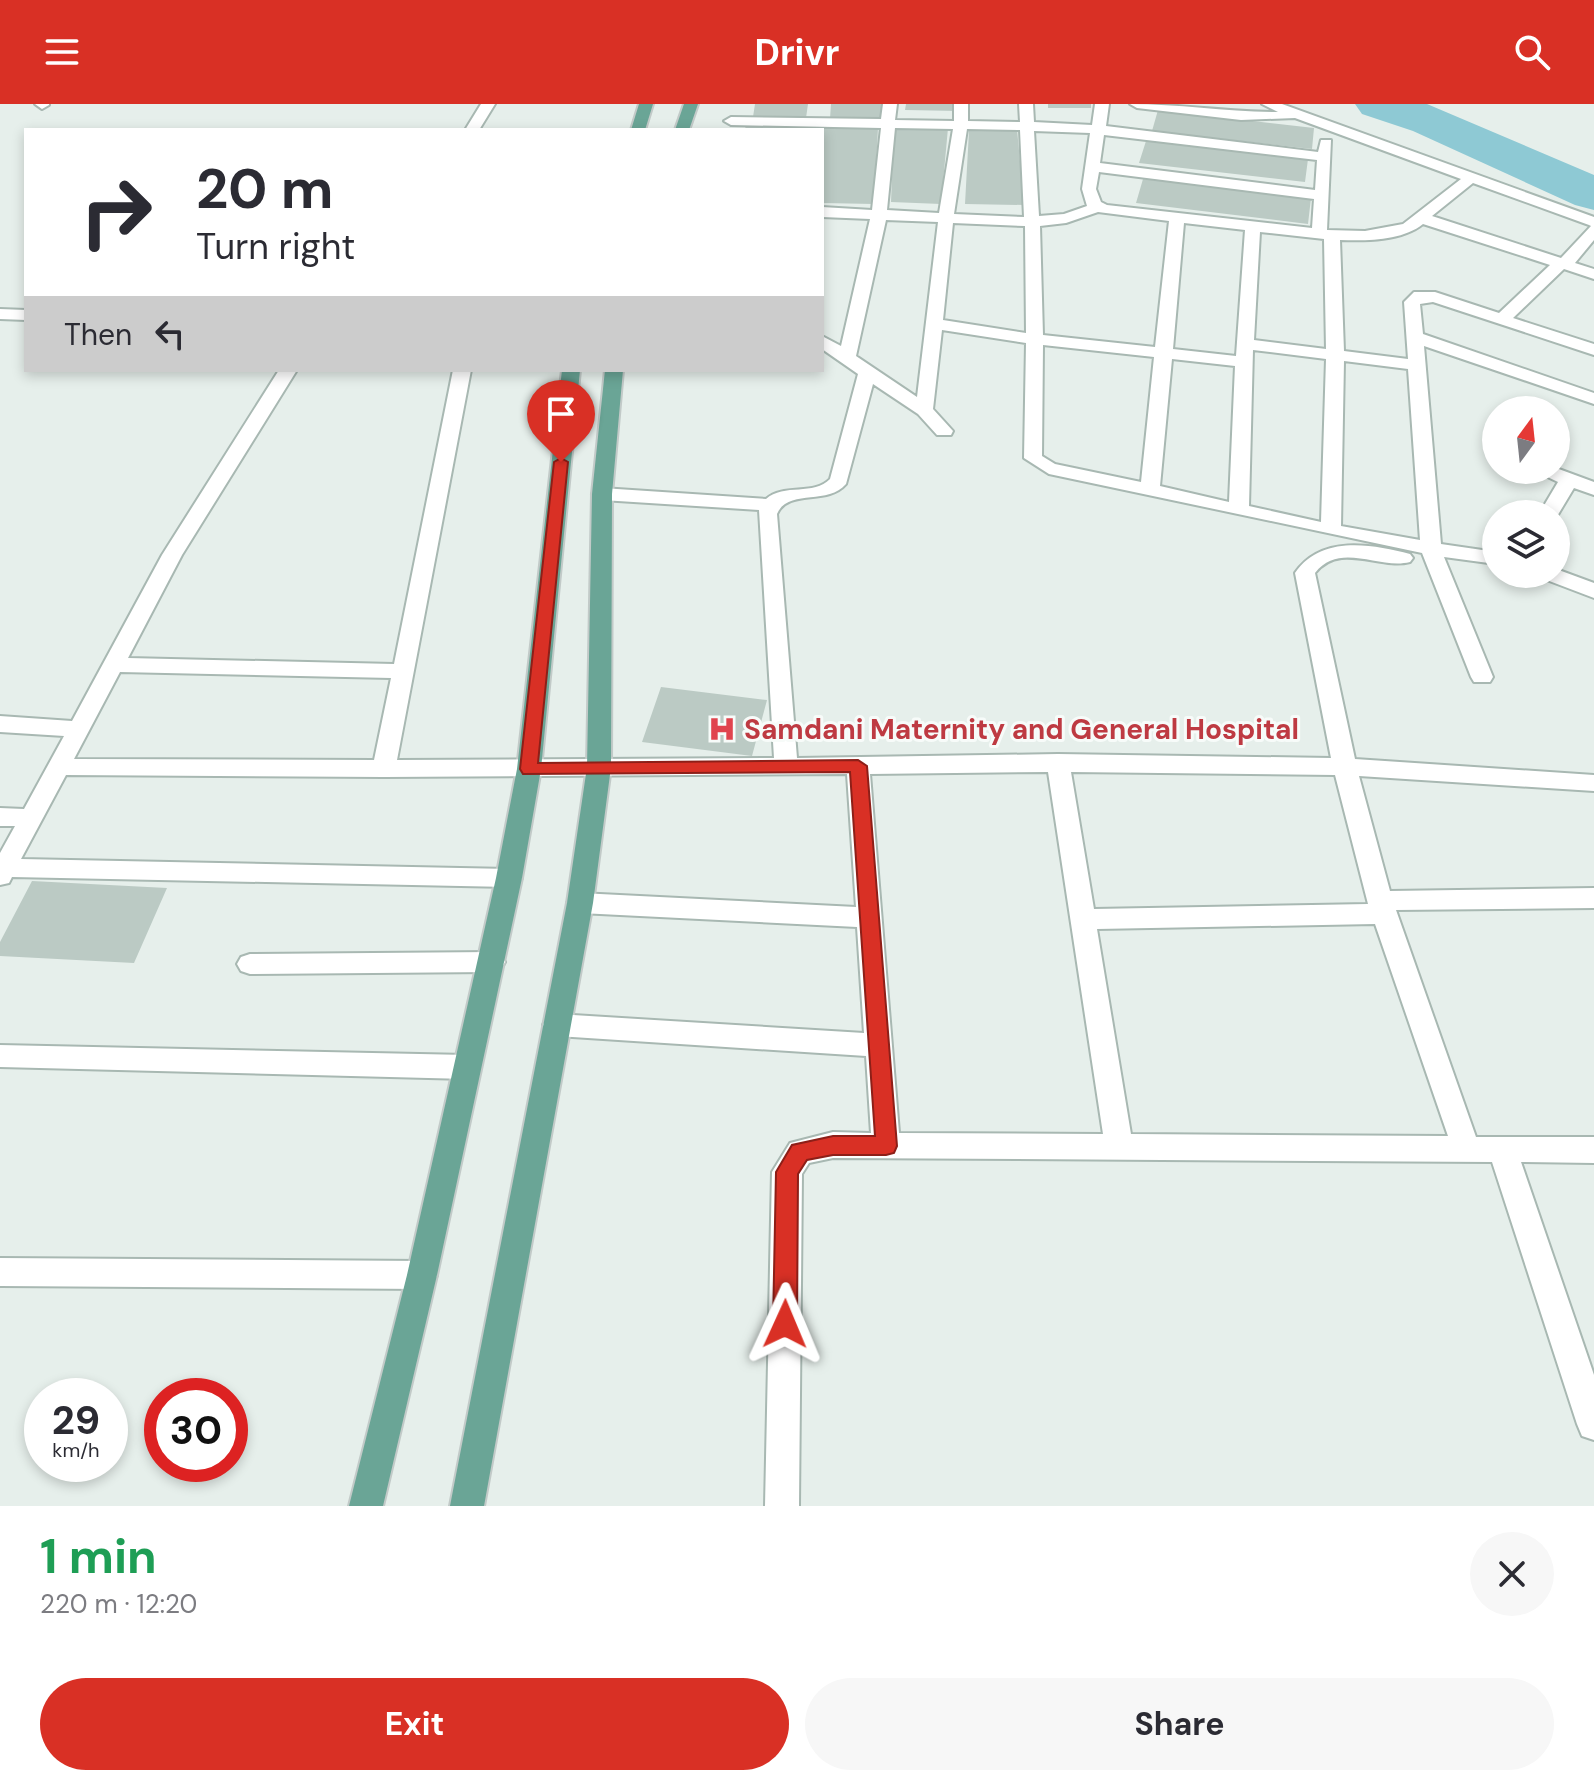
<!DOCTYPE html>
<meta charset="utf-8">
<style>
:root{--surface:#fff;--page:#f7f7f7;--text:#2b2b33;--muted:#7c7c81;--accent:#d93025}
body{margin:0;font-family:"DM Sans",sans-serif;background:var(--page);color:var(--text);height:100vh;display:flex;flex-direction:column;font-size:30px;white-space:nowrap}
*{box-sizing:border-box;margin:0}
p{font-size:26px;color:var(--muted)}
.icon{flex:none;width:44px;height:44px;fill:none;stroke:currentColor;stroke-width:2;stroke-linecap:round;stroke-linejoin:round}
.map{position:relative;height:1402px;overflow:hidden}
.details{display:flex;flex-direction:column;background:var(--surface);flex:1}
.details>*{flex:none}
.guide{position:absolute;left:24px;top:24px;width:800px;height:244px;border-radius:0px;box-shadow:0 4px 12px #0003;background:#fff;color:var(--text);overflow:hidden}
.needle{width:52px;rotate:15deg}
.tools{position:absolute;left:1482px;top:292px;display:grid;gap:16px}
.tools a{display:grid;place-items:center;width:88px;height:88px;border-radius:50%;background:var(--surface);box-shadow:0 4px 12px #0003;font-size:40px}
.speed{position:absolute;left:24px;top:1274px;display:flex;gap:16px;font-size:40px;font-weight:700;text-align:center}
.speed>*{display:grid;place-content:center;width:104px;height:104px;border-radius:50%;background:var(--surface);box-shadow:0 4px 12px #0003;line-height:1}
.speed small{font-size:20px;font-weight:400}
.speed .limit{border:12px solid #d22;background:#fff;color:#111}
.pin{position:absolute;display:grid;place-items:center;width:68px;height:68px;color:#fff;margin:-82px -34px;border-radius:50% 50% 50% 0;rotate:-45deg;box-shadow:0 0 8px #0007}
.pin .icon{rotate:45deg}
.me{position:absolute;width:88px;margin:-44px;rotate:1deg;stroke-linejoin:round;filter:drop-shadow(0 0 6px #0008)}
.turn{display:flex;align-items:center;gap:28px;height:168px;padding:0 40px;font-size:36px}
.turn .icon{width:104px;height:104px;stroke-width:2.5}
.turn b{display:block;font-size:56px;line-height:68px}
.then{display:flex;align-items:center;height:76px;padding:0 40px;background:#0003;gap:16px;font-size:30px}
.round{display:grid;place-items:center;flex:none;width:84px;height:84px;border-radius:42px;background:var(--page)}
.summary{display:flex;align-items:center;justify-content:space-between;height:136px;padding:0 40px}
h1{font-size:48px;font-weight:700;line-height:60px;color:#1e9e55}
.action{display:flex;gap:16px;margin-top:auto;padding:16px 40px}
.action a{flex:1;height:92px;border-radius:48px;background:var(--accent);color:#fff;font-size:32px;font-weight:700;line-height:92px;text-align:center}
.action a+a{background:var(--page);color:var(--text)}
header{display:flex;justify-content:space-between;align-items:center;height:104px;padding:0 40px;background:var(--accent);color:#fff;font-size:36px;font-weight:700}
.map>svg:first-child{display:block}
</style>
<header><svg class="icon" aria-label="menu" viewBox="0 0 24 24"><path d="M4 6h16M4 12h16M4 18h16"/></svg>Drivr<svg class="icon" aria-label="search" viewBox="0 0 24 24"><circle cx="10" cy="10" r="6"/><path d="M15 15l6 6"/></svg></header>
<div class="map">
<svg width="1594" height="1402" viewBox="0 0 1594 1402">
<rect width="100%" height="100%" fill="#e6efeb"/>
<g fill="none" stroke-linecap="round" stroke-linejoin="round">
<!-- river -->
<path fill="#8ec9d4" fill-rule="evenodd" d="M 1355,0 L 1427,0 L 1594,71 L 1594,106 L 1575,101 L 1413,27 L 1362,10 Z"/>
</g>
<!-- building -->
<path fill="#bbcac4" d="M 755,0 L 808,0 L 806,14 L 753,13 Z
M 831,0 L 884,0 L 883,17 L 830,15 Z
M 906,0 L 958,0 L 958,7 L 905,6 Z
M 1048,0 L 1091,0 L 1091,4 L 1048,4 Z
M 1158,6 L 1314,24 L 1312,45 L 1152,27 Z
M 746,20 L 799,22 L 799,26 L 745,26 Z
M 824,23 L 878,24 L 874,100 L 822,99 Z
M 894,23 L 948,24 L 941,100 L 891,98 Z
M 1017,25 L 1024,101 L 965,100 L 969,27 Z
M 1146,37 L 1308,55 L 1305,78 L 1139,59 Z
M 1143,75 L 1311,94 L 1308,120 L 1136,99 Z
M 661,583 L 767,596 L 752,652 L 642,638 Z
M 32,777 L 167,784 L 134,859 L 0,852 L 0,838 Z"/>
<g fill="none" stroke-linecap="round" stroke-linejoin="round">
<!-- minor casing -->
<g stroke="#a8b8b2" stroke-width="4">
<path id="minor" d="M 35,0 L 49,0 L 49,1 L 42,5 Z
M 481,0 L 495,0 L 479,26 L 465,26 Z
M 883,0 L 897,0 L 895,16 L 954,17 L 954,0 L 968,0 L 968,17 L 1020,18 L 1019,0 L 1033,0 L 1034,18 L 1092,21 L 1095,0 L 1109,0 L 1106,22 L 1318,48 L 1321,36 L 1331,36 L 1327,126 L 1365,127 L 1403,120 L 1461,75 L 1295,14 L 1241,16 L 1137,4 L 1130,0 C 1180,0 1228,8 1278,8 L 1262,0 L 1282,0 L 1594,113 L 1594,136 L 1575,159 L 1594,165 L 1594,175 L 1564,165 L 1513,214 L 1594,240 L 1594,251 L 1433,198 L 1420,200 L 1423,230 L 1594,289 L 1594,300 L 1424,242 L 1441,440 L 1496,448 L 1496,460 L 1444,453 L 1493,573 L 1490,578 L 1474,578 L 1471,573 L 1422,449 L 1049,370 L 1024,354 L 1026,239 L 942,226 L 933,305 L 953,327 L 951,331 L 937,331 L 918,310 L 873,280 L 846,380 C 827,402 788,384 777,410 L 797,654 L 1058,650 L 1331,654 L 1295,469 C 1321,431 1371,440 1410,450 L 1413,454 L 1410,458 C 1379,466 1340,437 1315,469 L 1355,655 L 1594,671 L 1594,687 L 1359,672 L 1390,787 L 1594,784 L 1594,804 L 1396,806 L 1476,1033 L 1594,1033 L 1594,1059 L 1521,1058 L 1594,1271 L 1594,1336 L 1582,1332 L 1577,1320 L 1492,1058 L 833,1054 L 809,1059 L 802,1070 L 799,1402 L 765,1402 L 772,1068 L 790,1039 L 833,1028 L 871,1029 L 866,952 L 557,932 L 547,929 L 543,921 L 547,913 L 557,910 L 864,929 L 857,823 L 580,809 L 571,806 L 567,799 L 571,792 L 580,789 L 856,803 L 847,670 L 384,673 L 66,671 L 21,755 L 509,765 L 518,767 L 522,774 L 518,781 L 509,783 L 12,773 L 9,779 L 0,781 L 0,749 L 15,722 L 0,722 L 0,704 L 24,705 L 64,632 L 0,628 L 0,612 L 72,617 L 162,451 L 279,266 L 297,266 L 182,451 L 128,554 L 394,560 L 453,266 L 471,266 L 397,656 L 774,654 L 759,406 L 602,396 L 592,390 L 602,384 L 766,395 C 784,379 814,392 830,375 L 858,270 L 822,245 L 822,232 L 841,242 L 870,115 L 822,113 L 822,103 L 872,106 L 881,24 L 731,21 L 724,17 L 731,13 L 881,15 ZM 895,24 L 953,25 L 939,109 L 887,106 ZM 967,25 L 1020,26 L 1024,113 L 954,110 ZM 1034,27 L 1090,29 L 1082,85 L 1087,102 L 1064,110 L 1039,112 ZM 1104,31 L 1317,56 L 1315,86 L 1100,59 ZM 1099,68 L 1314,95 L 1312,124 L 1107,101 L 1101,98 L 1096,85 ZM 1473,79 L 1589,121 L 1591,122 L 1561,154 L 1432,112 ZM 1098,108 L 1169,117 L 1155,243 L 1043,231 L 1040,122 L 1066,119 ZM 886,116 L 938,118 L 917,293 L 856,252 ZM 953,119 L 1025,122 L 1026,229 L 943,216 ZM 1184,119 L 1245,126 L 1236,252 L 1173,245 ZM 1423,120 L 1550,161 L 1499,209 L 1435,188 L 1414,188 L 1404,198 L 1408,255 L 1344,247 L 1340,136 C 1366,137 1402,137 1423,120 ZM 1260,128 L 1324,135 L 1326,245 L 1254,236 ZM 1043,241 L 1154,253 L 1141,378 L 1055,360 L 1042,352 ZM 1253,246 L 1326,255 L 1321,418 L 1249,402 ZM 1172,255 L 1235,262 L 1229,398 L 1160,382 ZM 1344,257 L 1408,265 L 1420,436 L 1341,422 ZM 120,568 L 391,574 L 374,656 L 74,655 ZM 1048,668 L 1103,1030 L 899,1029 L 870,670 ZM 1071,668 L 1335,671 L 1368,800 L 1094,805 ZM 1375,820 L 1448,1032 L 1131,1030 L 1097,825 Z
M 0,205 L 26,206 L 26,216 L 0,215 Z
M 1556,364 L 1594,378 L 1594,391 L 1574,384 L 1556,414 L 1556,410 L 1539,410 L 1558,378 L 1533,366 Z
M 1556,465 L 1594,479 L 1594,494 L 1544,475 L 1541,470 L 1556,470 Z
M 492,848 L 501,851 L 505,858 L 501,865 L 492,868 L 250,870 L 241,867 L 237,860 L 241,853 L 250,850 Z
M 0,941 L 467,951 L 477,955 L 481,963 L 477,971 L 467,975 L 0,963 Z
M 0,1154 L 422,1157 L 433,1161 L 437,1171 L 433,1181 L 422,1185 L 0,1182 Z"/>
</g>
<!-- major casing -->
<g stroke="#c2cac8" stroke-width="4">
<path id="major" d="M 639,0 L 653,0 L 645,26 L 631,26 Z
M 684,0 L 698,0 L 689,26 L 675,26 Z
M 562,266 L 580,266 L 541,665 L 522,774 L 437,1171 L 383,1402 L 349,1402 L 407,1171 L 496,774 L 517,665 Z
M 605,266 L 623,266 L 612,390 L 611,663 L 593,799 L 484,1402 L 450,1402 L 567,799 L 587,663 L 592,390 Z"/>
</g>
<!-- minor -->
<use href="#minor" fill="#fff" fill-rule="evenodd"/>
<!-- major -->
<use href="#major" fill="#6aa596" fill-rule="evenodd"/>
</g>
<!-- route -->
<path fill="#d93025" stroke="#8d1f18" stroke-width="2" d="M 561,354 L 568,358 L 538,659 L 858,656 L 867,662 L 897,1042 L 894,1049 L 886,1051 L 833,1051 L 807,1056 L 798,1070 L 797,1220 L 793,1228 L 785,1231 L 777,1228 L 773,1220 L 776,1068 L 792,1041 L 833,1032 L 875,1032 L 850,668 L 523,670 L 520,665 L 554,358 Z"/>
<!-- icons -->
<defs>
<g id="hospital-bare" transform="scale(2.16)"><path d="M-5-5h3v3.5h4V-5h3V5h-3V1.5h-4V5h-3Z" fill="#e0444e" stroke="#f7fbf9" stroke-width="2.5" paint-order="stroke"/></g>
</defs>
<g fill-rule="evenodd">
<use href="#hospital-bare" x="722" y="625"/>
</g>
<g text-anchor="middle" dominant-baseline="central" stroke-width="6" stroke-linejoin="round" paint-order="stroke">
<!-- health labels -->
<g font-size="28" font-weight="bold" fill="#be3a42" stroke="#f7fbf9" text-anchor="start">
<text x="744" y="625">Samdani Maternity and General Hospital</text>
</g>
</g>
</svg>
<div class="tools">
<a><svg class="needle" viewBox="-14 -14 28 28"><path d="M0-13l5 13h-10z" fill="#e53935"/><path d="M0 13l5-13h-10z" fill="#7c7c81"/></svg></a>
<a><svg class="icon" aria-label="layers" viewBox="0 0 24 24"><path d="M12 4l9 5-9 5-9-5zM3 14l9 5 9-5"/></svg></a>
</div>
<div class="speed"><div>29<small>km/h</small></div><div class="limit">30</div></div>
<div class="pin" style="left:561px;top:358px;background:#d93025"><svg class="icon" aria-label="arrive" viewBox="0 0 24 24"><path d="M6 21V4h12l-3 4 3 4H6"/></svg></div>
<svg class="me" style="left:785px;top:1220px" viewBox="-20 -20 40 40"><path d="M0-17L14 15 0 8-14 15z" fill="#d93025" stroke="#fff" stroke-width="4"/></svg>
<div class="guide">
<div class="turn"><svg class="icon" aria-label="right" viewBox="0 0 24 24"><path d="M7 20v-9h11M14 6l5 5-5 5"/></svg><div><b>20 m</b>Turn right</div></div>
<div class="then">Then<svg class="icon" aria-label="left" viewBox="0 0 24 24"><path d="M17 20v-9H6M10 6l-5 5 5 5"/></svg></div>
</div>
</div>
<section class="details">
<div class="summary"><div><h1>1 min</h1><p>220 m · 12:20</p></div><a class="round"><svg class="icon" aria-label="close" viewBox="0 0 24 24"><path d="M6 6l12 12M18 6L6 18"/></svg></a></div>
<div class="action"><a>Exit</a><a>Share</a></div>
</section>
